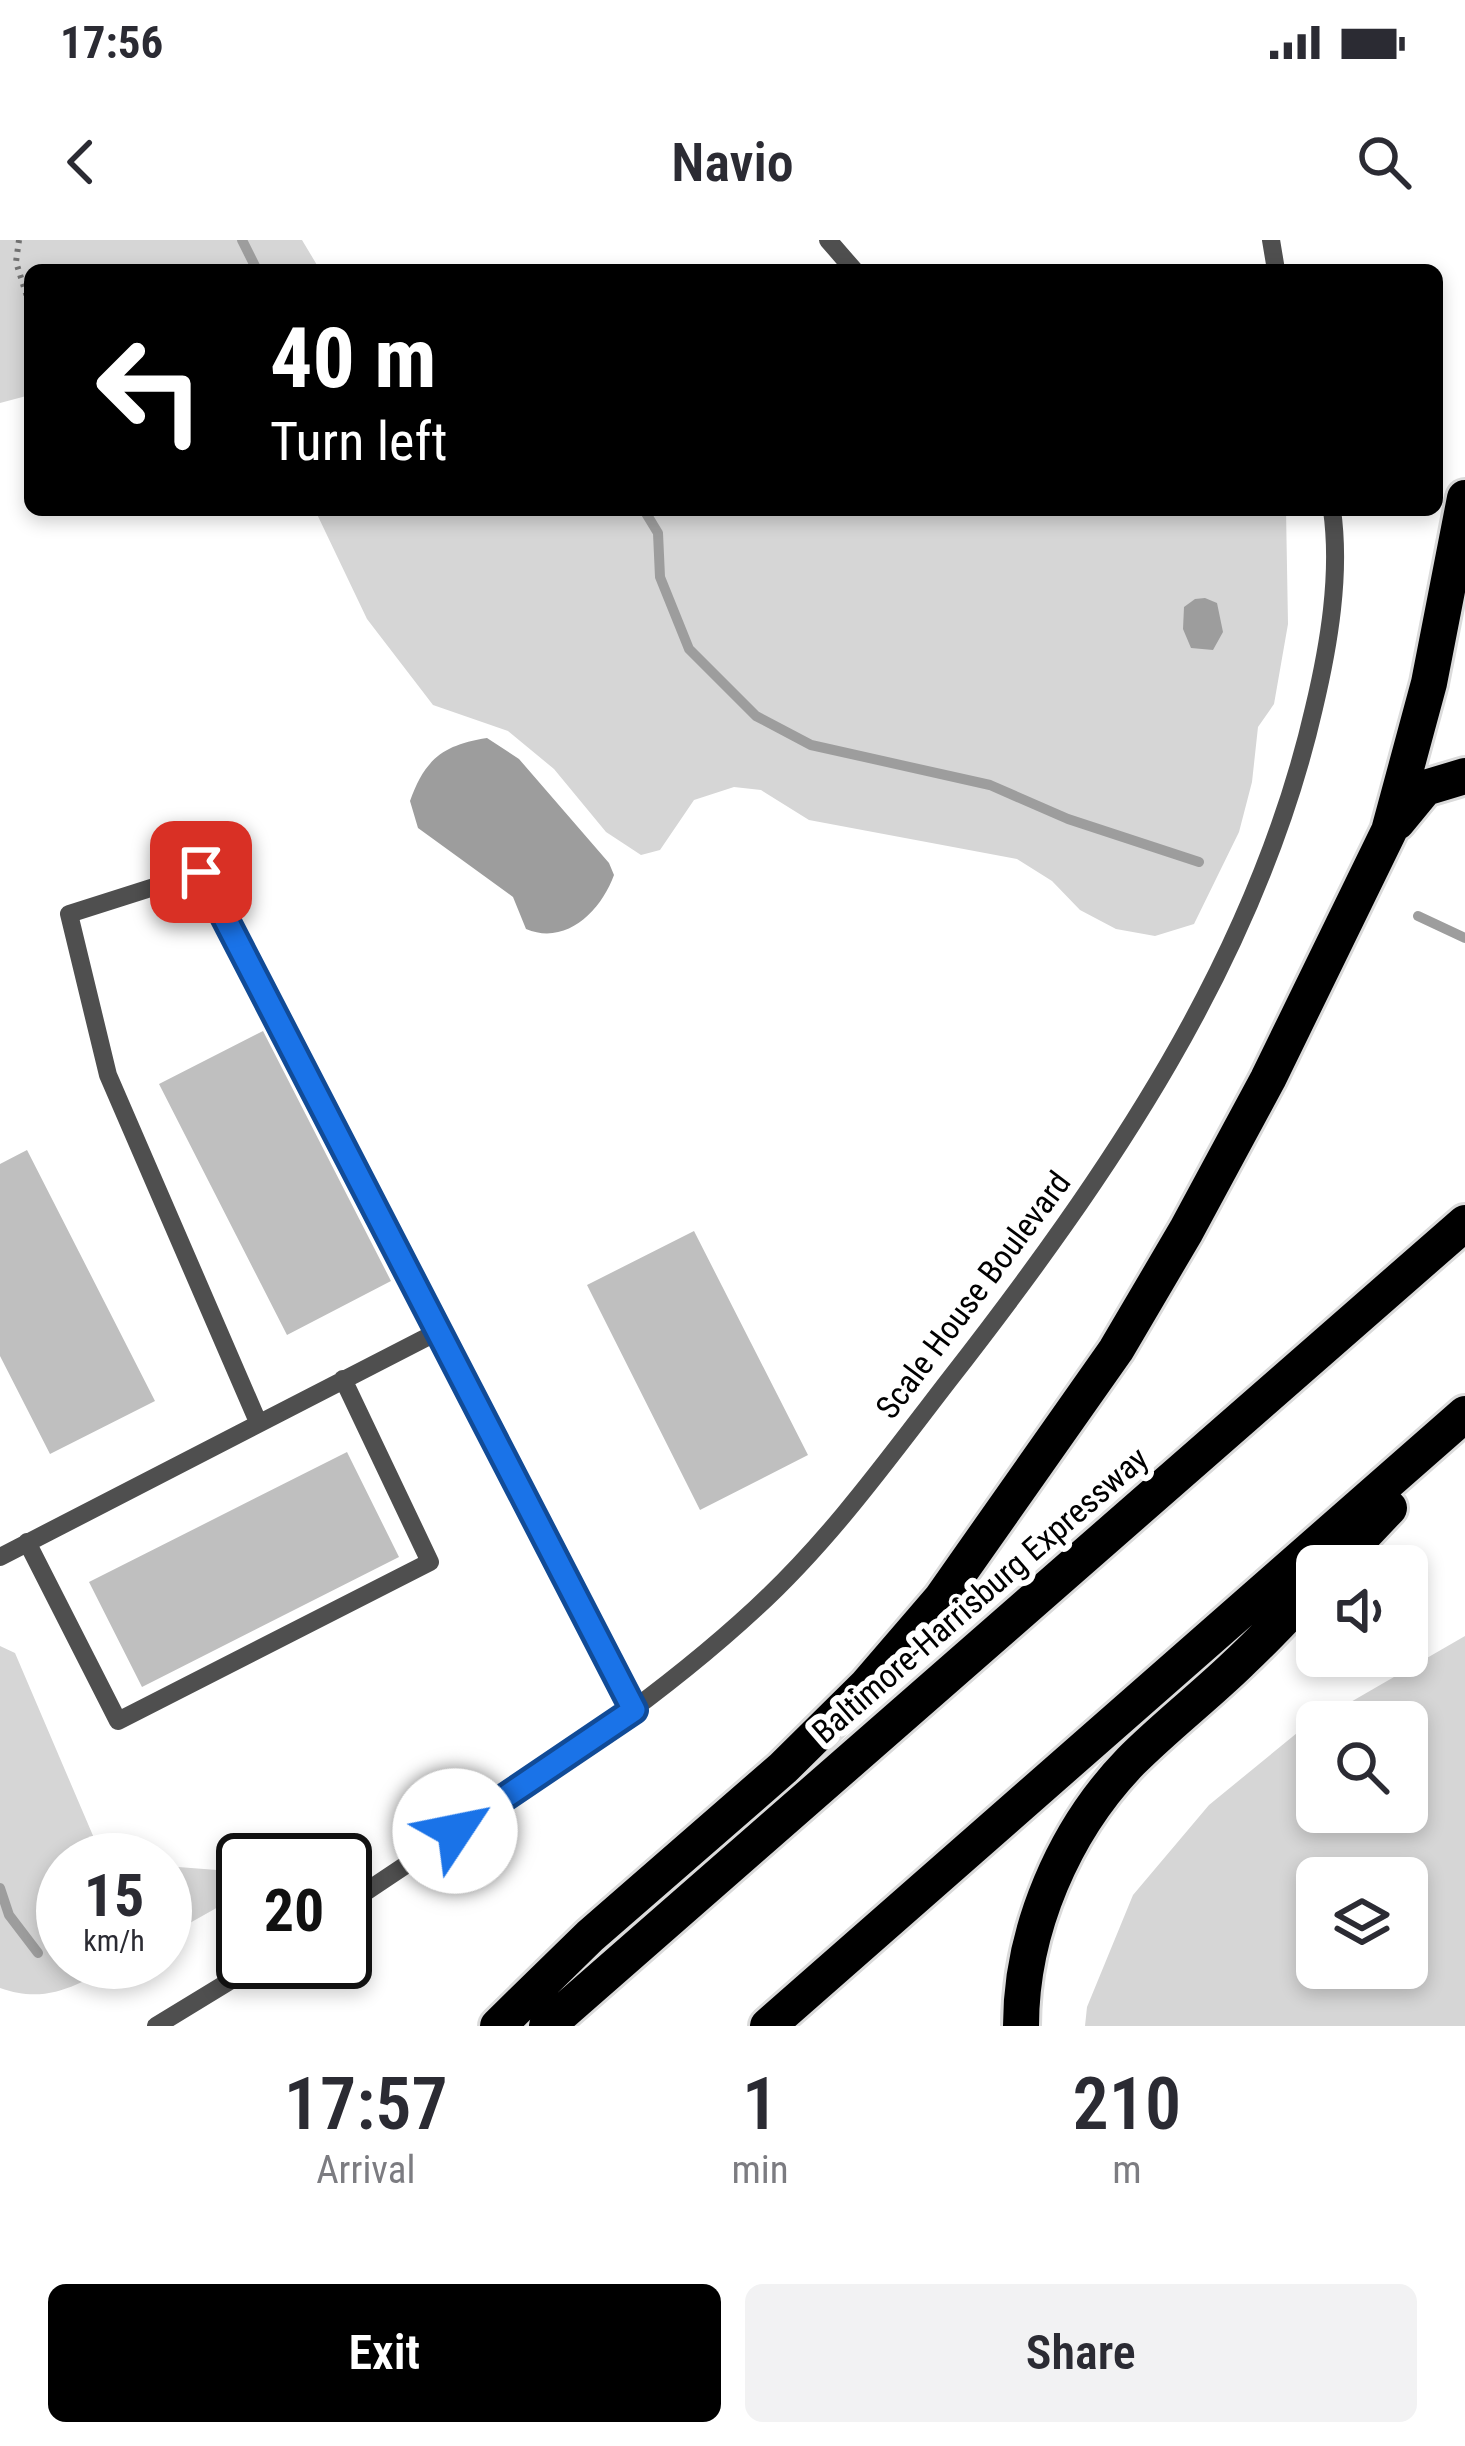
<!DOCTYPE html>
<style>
:root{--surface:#fff;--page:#f2f2f3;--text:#2b2b33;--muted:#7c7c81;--accent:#000}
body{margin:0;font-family:"Roboto Condensed",sans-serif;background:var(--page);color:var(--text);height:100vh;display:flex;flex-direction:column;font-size:45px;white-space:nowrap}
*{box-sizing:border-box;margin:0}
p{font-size:39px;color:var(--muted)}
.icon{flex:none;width:66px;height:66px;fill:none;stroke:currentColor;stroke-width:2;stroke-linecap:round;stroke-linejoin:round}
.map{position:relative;height:1786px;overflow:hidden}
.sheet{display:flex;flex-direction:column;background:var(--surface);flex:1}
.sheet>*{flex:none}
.top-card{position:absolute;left:24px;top:24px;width:1419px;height:252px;border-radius:18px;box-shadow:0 6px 18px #0003;background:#000;color:#fff;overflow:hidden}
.buttons{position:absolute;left:1296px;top:1305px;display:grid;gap:24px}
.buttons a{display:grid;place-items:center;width:132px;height:132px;border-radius:18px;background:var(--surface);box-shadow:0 6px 18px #0003;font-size:60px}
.speed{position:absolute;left:36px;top:1593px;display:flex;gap:24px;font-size:60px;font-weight:700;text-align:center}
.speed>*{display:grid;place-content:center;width:156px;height:156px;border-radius:50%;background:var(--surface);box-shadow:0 6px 18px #0003;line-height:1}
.speed small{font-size:30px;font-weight:400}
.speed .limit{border:6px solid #111;border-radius:18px;background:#fff;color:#111}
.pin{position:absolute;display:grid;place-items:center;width:102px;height:102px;color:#fff;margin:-51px;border-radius:24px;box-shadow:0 6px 18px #0006}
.me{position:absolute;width:132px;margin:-66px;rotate:56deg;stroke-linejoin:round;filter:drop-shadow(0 0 9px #0008)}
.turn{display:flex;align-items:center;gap:42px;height:252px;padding:0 48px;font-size:54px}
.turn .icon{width:156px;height:156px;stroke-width:2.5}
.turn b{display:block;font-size:84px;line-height:102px}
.eta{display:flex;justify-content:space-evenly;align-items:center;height:204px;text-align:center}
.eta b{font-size:72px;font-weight:600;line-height:84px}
.button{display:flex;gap:24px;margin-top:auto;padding:24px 48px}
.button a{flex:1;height:138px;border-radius:18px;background:var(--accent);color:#fff;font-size:48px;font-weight:600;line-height:138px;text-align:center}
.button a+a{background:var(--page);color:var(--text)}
.status{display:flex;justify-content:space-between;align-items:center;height:84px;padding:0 60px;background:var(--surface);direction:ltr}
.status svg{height:33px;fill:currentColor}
header{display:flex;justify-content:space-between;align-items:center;height:156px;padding:0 48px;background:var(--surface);font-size:54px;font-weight:600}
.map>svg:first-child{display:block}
</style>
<div class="status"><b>17:56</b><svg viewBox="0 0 49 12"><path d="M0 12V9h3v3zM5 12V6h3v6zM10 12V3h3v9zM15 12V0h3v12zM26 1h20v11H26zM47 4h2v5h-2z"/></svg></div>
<header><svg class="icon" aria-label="back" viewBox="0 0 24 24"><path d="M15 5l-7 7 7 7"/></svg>Navio<svg class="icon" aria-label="search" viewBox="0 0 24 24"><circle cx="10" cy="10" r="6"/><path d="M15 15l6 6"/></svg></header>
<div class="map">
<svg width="1465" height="1786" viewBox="0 0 1465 1786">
<rect width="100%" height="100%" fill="#fff"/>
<!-- green -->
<path fill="#d6d6d6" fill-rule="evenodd" d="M 0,0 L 302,0 L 320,30 L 30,30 L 30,155 L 0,163 Z
M 315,270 L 1286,270 L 1288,384 L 1274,464 L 1258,487 L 1252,542 L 1239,592 L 1194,684 L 1155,696 L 1116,689 L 1080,670 L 1052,641 L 1017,619 L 809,580 L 761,550 L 734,547 L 694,560 L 660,610 L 641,615 L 606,592 L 554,529 L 508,491 L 433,465 L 367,379 Z
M 1465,1396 L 1465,1786 L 1085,1786 L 1087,1767 L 1133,1655 L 1209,1565 L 1297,1493 ZM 1407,1482 L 1407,1572 L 1317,1572 L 1317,1482 ZM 1407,1638 L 1407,1728 L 1317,1728 L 1317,1638 Z
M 0,1406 L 15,1413 L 94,1598 L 118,1620 L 63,1620 L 63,1722 L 119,1722 C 78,1745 47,1765 0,1748 Z
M 165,1626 L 243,1632 L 243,1653 L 165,1697 Z"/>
<!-- water -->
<path fill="#9d9d9d" d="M 1205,358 L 1217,363 L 1223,392 L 1213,410 L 1191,408 L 1183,389 L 1184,367 L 1195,359 Z
M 487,498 L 519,519 L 609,623 L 614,635 C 601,671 566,706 526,689 L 513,657 L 418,588 L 410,561 C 425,519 443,505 487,498 Z"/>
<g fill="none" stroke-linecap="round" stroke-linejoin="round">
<!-- stream -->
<path stroke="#9d9d9d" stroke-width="10" d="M 242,0 L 257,30
M 644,270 L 658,293 L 660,337 L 689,409 L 756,476 L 811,505 L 990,545 L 1068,579 L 1199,622
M 1418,676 L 1465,698
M 0,1648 L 9,1675 L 38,1713"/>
</g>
<!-- building -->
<path fill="#bfbfbf" d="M 263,791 L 391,1041 L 287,1095 L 159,844 Z
M 27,910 L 155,1161 L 50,1214 L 0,1116 L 0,924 Z
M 694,991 L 808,1215 L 700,1270 L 587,1045 Z
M 347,1212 L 399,1317 L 142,1447 L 89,1342 Z"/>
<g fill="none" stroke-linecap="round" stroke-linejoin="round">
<!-- motorway casing -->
<g stroke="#dbdbdb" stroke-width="42">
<path id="motorway" d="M 1397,582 L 1425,548 L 1465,536
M 1334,1326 L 1389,1268
M 498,1786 L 590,1696 L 783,1528 L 867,1445 L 941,1359 L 1116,1110 L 1186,991 L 1268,839 L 1389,591 L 1429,443 L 1465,258
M 547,1786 L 1465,983
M 768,1786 L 1465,1174
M 1021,1786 C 1021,1690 1064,1590 1131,1521 C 1166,1486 1205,1456 1240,1422 C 1267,1397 1292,1370 1317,1343"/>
</g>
<!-- path -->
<path stroke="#717171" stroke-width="6" stroke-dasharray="3 6" stroke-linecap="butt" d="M 19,0 L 16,22 L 30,66"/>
<!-- service -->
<path stroke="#4f4f4f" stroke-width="18" d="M 828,0 L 854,30
M 1271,0 L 1276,30
M 258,1182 L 108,835 L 69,674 L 201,632 L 634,1470
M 27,1302 L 118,1481 L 430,1322 L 343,1139
M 0,1317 L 439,1091
M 345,1666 C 484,1571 632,1483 756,1368 C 830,1300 888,1219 949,1140 C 1107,937 1256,721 1314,468 C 1329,405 1341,334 1332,270
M 156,1786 L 261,1722"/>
<!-- motorway -->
<use href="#motorway" stroke="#000" stroke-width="36"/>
</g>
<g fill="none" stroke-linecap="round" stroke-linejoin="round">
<!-- route casing -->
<g stroke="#114b97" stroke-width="30">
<path id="route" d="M 201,632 L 634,1470 L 455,1591"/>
</g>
<!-- route -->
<use href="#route" stroke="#1a73e8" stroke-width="21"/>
</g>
<g text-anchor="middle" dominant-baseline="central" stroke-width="12" stroke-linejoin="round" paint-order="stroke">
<!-- street labels -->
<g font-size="33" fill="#000" stroke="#fff">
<text transform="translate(973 1055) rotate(-53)">Scale House Boulevard</text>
<text transform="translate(980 1355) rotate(-41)">Baltimore-Harrisburg Expressway</text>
</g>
</g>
</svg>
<div class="buttons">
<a><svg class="icon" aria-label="sound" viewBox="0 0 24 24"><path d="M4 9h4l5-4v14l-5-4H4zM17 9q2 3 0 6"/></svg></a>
<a><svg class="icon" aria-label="search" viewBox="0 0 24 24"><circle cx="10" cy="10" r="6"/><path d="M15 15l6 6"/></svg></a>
<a><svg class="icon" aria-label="layers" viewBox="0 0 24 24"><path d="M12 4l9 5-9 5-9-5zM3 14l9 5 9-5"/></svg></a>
</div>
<div class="speed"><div>15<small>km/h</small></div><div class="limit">20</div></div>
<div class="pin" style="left:201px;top:632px;background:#d93025"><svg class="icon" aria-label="arrive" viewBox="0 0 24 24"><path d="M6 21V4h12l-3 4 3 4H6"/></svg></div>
<svg class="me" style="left:455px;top:1591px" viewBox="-20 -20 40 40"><circle r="19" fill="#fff"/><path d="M0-13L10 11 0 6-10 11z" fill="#1a73e8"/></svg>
<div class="top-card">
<div class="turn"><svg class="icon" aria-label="left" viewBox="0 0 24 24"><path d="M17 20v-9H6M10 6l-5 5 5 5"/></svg><div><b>40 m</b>Turn left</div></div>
</div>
</div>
<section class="sheet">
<div class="eta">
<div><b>17:57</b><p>Arrival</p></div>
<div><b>1</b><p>min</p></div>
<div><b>210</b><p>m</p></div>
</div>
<div class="button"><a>Exit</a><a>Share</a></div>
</section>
